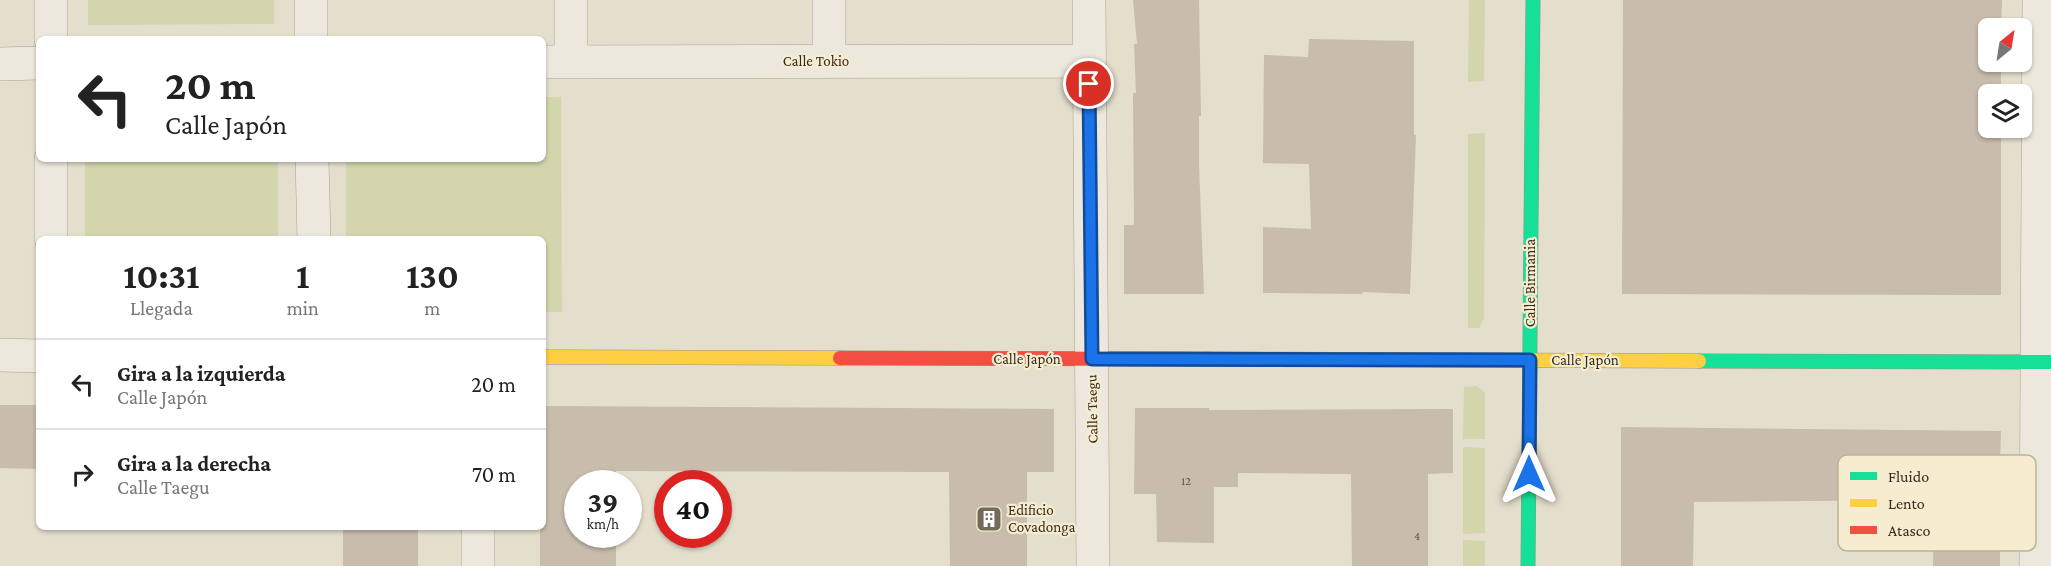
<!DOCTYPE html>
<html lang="es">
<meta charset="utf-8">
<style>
:root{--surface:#fff;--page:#f6f6f6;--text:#222;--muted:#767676;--line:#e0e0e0}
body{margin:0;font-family:"Crimson Pro",serif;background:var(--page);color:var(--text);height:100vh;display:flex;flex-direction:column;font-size:22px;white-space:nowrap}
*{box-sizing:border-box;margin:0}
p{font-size:20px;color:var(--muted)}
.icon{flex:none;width:33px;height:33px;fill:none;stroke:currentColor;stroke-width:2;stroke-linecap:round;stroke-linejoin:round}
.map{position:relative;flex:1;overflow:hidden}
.drawer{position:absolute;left:36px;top:236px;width:510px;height:294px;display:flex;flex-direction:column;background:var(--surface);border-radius:9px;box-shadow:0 2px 4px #0004}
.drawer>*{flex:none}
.banner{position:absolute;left:36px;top:36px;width:510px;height:126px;border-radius:9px;box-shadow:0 2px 4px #0004;background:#fff;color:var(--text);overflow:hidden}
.needle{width:39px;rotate:30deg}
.tools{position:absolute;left:1978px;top:18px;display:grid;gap:12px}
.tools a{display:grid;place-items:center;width:54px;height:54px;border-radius:9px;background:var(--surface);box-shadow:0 2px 4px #0004;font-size:30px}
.speed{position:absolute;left:564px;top:470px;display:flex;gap:12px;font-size:30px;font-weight:700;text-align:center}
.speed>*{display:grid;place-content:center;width:78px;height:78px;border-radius:50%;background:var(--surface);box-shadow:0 2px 4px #0004;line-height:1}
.speed small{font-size:15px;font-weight:400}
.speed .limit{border:9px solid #d22;background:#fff;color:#111}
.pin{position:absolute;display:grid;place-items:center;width:51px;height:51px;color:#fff;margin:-26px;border:3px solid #fff;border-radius:50%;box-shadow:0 2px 6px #0007}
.me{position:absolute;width:66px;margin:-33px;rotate:0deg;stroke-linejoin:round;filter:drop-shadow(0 0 4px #0008)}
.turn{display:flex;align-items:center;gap:21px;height:126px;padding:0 30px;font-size:27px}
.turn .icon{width:78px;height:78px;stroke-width:2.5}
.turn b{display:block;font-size:42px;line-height:51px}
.eta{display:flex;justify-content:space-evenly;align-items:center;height:102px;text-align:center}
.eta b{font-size:36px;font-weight:700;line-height:42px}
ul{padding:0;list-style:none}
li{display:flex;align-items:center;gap:18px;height:90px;padding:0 30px;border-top:2px solid var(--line)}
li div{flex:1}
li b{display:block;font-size:22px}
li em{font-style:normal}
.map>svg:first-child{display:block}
</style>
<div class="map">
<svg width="2051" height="566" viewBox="0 0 2051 566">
<rect width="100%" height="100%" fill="#e4decc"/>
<!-- green -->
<path fill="#d3d5ad" d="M 88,0 L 274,0 L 274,24 L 88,25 Z
M 1469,0 L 1485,0 L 1484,81 L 1468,82 Z
M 543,97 L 561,97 L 562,312 L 543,312 L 543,238 L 346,238 L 346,159 L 543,159 Z
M 1485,133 L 1484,318 L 1479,328 L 1468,328 L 1468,134 Z
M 85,159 L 278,159 L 278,238 L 85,238 Z
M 1477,386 L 1485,393 L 1485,439 L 1463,439 L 1464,387 Z
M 1463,447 L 1485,448 L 1485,533 L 1463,534 Z
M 1463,540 L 1485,541 L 1485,566 L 1463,566 Z"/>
<!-- building -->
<path fill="#c8bcac" d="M 1133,0 L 1199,0 L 1201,116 L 1199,116 L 1199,165 L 1204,294 L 1124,294 L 1124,225 L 1134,225 L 1133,93 L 1136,93 L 1134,44 L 1137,44 Z
M 1623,0 L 2002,0 L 2001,28 L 1989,28 L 1989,62 L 2001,62 L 2001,94 L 1989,94 L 1989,128 L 2001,128 L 2001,295 L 1622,294 Z
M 1309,39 L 1414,41 L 1414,135 L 1416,135 L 1410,294 L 1362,292 L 1363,294 L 1263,293 L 1263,227 L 1311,229 L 1309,164 L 1263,163 L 1264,55 L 1308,57 Z
M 0,405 L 39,405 L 39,469 L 0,468 Z
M 543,406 L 1054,409 L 1054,472 L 1027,472 L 1027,566 L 950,566 L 949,472 L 616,471 L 616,483 L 578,483 L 578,534 L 616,534 L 616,566 L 540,566 L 540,526 L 543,526 Z
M 1135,408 L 1209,408 L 1209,410 L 1453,409 L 1453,473 L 1428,474 L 1428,566 L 1352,566 L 1351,474 L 1238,473 L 1238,487 L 1214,487 L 1214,543 L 1157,542 L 1156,494 L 1134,494 Z
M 1621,427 L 2001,431 L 1998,528 L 2000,528 L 2000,566 L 1933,566 L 1934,500 L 1694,502 L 1693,566 L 1621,566 Z
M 343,526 L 418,526 L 418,566 L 343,566 Z"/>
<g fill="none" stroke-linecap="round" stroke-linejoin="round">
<!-- street casing -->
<g stroke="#a9a395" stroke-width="34">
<path id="street" d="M 51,0 L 51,39
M 311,0 L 311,39
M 571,0 L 571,62
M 1089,0 L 1093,566
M 829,61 L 829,0
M 543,62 L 1089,61
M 0,64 L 39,63
M 312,159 L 314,238
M 51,238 L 51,159
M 0,355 L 39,356
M 478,526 L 478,566
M 2036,566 L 2039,0"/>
</g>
<!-- fast casing -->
<g stroke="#999285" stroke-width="15">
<path id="fast" d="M 1699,361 L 2051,362
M 1528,566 L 1533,0"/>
</g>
<!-- slow casing -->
<g stroke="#999285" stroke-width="15">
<path id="slow" d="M 543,357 L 840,358
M 1208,359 L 1699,361"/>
</g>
<!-- jam casing -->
<g stroke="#999285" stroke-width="15">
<path id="jam" d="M 840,358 L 1208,359"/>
</g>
<!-- street -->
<use href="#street" stroke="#ece8dd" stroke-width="33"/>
<!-- fast -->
<use href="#fast" stroke="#16e098" stroke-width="14"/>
<!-- slow -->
<use href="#slow" stroke="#ffcf43" stroke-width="14"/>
<!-- jam -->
<use href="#jam" stroke="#f24e42" stroke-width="14"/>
</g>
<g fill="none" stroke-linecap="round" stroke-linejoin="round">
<!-- route casing -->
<g stroke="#114b97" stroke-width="15">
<path id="route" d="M 1089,84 L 1092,359 L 1530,360 L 1529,474"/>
</g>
<!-- route -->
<use href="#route" stroke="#1a73e8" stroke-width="10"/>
</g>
<!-- icons -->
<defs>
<g id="building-square" transform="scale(1.35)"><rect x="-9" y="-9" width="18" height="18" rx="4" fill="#746a5a" stroke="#f6edd0"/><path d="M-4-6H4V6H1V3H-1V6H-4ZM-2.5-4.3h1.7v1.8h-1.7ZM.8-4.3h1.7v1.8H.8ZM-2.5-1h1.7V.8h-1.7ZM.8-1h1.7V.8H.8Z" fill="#fff"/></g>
</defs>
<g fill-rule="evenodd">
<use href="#building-square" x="989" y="519"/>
</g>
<g text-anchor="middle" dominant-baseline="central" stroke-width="4.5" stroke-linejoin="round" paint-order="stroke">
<!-- number labels -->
<g font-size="12" fill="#5c4f41">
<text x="1186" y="481">12</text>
<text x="1417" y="536">4</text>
</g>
<!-- street labels -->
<g font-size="15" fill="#382b1d" stroke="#f6edd0">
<text x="816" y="61">Calle Tokio</text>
<text transform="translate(1530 283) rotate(-90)">Calle Birmania</text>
<text x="1027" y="359">Calle Japón</text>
<text x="1585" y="360">Calle Japón</text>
<text transform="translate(1092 409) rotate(-91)">Calle Taegu</text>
</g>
<!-- poi labels -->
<g font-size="15" fill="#382b1d" stroke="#f6edd0" text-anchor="start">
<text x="1008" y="510">Edificio<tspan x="1008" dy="17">Covadonga</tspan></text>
</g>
</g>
<!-- legend -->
<rect x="1838" y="455" width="198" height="96" rx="9" fill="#f6edd0" stroke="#bdb39a" stroke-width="1.5"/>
<rect x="1850" y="472" width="27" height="8" fill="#16e098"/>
<rect x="1850" y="499" width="27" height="8" fill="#ffcf43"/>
<rect x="1850" y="526" width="27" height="8" fill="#f24e42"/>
<g font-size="16" fill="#382b1d">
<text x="1888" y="482">Fluido</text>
<text x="1888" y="509">Lento</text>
<text x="1888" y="536">Atasco</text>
</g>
</svg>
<div class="tools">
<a><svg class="needle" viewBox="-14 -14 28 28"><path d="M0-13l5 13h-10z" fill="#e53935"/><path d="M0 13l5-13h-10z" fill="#767676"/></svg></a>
<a><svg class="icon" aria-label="layers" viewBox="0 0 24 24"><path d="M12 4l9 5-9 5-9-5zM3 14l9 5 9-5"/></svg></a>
</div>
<div class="speed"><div>39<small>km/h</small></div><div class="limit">40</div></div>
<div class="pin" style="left:1089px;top:84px;background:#d93025"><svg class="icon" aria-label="arrive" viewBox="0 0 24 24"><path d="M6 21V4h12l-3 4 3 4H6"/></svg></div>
<svg class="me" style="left:1529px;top:474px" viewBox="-20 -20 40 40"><path d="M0-17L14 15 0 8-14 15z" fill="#1a73e8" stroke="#fff" stroke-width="4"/></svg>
<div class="banner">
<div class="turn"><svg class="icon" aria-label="left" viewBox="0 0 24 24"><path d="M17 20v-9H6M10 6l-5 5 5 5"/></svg><div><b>20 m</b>Calle Japón</div></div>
</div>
<section class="drawer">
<div class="eta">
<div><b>10:31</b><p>Llegada</p></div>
<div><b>1</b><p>min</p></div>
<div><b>130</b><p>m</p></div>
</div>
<ul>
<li><svg class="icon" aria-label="left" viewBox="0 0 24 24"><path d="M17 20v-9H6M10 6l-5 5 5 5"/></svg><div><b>Gira a la izquierda</b><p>Calle Japón</p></div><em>20 m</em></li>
<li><svg class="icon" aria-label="right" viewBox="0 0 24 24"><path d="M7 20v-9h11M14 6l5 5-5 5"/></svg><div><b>Gira a la derecha</b><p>Calle Taegu</p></div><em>70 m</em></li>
</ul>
</section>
</div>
